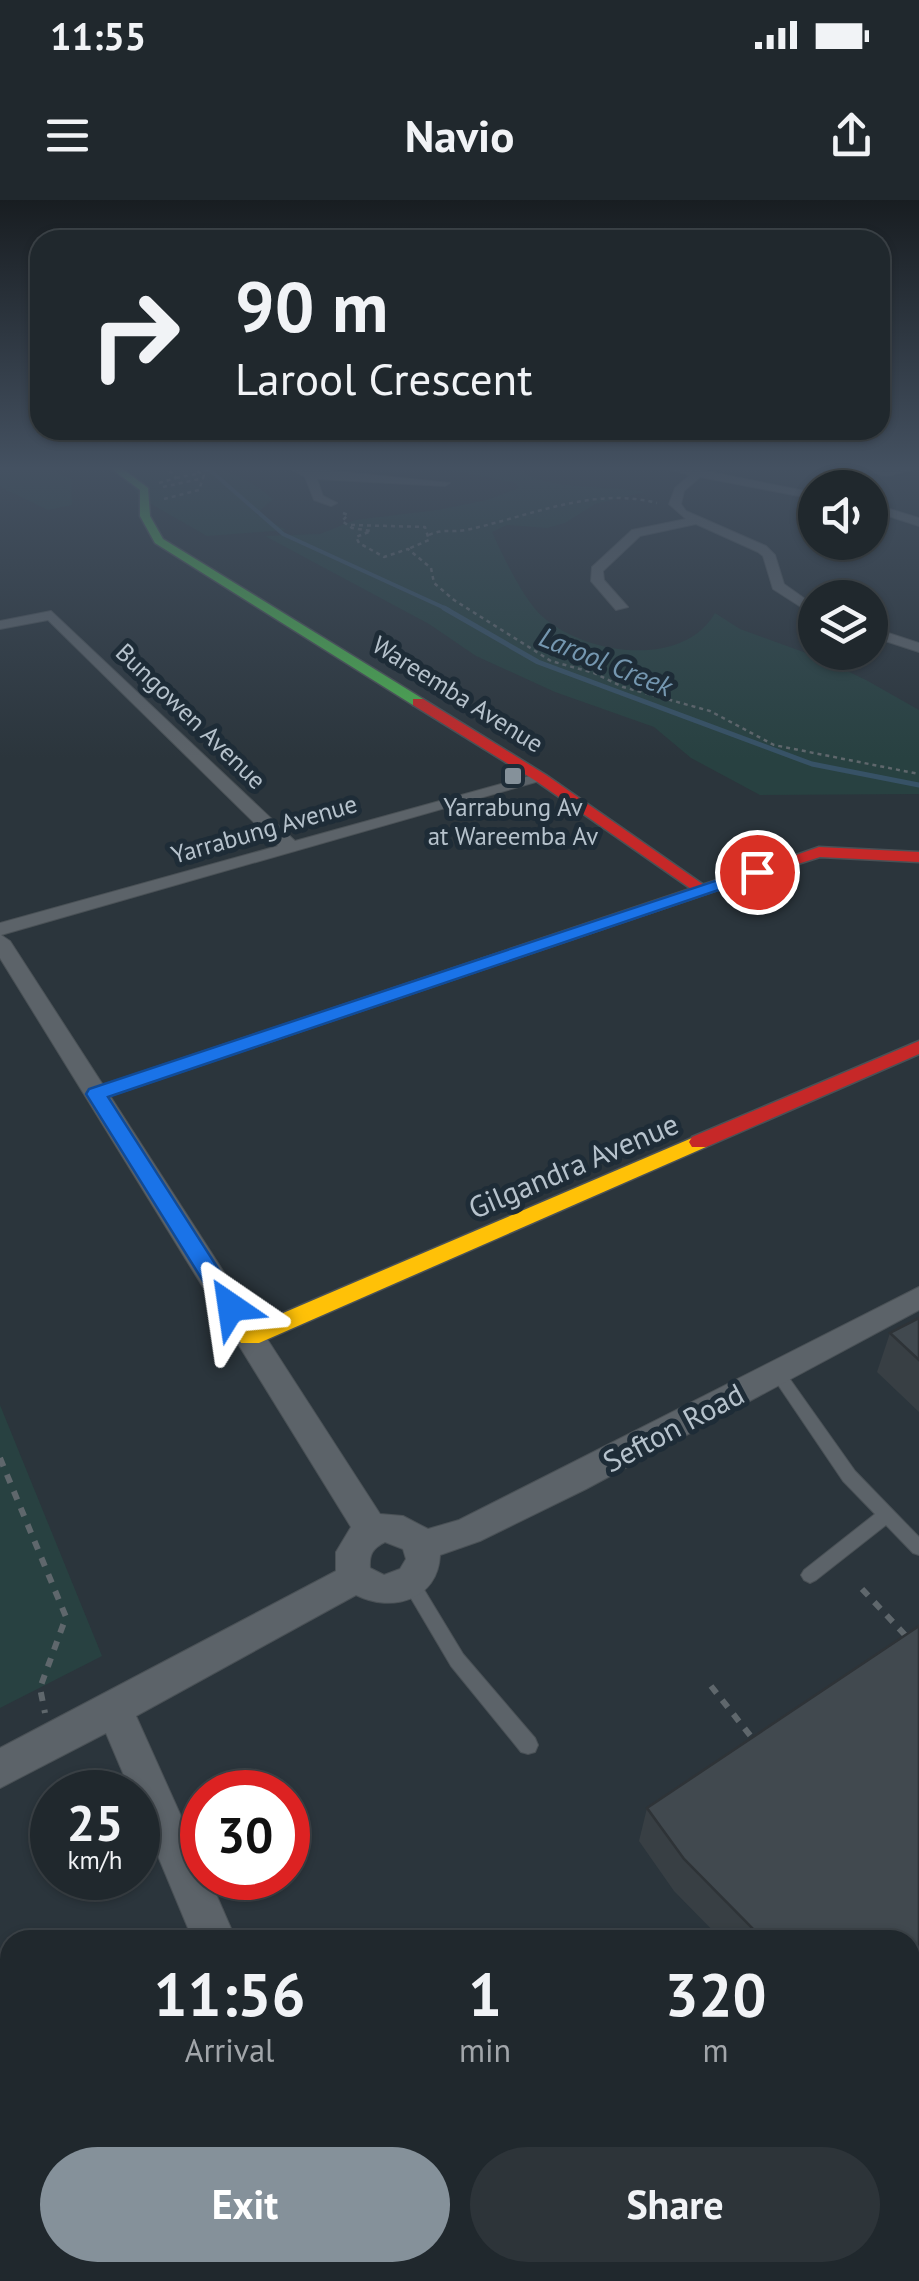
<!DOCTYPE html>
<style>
:root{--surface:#20282d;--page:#2d3439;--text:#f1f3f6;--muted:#a2a6aa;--line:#3d4449;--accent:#85919a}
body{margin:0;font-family:"PT Sans",sans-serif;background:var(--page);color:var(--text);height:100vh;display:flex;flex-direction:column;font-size:38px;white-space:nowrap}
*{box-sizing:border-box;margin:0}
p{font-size:32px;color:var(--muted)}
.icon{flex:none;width:55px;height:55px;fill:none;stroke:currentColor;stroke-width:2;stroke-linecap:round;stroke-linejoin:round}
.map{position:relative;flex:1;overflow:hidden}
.side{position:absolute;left:0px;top:1730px;width:920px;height:352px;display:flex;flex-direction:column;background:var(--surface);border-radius:30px 30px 0 0;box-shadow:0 2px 8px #0004,0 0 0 2px var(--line)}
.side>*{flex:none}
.hud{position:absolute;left:30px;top:30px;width:860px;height:210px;border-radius:30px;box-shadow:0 2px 8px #0004,0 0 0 2px var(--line);background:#20282d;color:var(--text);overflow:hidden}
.controls{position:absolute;left:798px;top:270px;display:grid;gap:20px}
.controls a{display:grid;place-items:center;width:90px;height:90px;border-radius:50%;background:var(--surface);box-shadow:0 2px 8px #0004,0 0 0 2px var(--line);font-size:50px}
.speed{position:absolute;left:30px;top:1570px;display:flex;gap:20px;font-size:50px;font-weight:700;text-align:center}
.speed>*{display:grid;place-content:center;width:130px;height:130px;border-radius:50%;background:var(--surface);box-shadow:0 2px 8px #0004,0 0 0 2px var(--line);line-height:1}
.speed small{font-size:25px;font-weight:400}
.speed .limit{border:15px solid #d22;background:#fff;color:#111}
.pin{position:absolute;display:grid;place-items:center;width:85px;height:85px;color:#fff;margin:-42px;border:5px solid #fff;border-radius:50%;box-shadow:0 2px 10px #0007}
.me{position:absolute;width:110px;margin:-55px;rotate:328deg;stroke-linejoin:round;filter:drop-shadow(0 0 8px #0008)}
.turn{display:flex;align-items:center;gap:35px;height:210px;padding:0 40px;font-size:45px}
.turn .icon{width:130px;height:130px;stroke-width:2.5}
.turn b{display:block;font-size:70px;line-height:85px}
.eta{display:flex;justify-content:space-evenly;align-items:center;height:170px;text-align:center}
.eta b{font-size:60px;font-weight:800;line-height:70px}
.button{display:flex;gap:20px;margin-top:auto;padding:20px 40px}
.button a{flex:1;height:115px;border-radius:60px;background:var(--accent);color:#fff;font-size:40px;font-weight:800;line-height:115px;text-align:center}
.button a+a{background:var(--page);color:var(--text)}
.status{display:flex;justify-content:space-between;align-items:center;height:70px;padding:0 50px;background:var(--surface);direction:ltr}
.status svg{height:28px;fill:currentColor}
header{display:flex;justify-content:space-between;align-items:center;height:130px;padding:0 40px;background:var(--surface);font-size:45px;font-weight:800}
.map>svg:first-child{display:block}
</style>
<div class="status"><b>11:55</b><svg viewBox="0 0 49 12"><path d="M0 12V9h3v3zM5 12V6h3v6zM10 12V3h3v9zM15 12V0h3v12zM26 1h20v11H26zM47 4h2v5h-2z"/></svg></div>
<header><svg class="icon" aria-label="menu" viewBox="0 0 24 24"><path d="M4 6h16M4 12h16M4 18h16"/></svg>Navio<svg class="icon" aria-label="share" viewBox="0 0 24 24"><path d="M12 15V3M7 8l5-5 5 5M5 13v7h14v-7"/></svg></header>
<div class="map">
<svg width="919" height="2081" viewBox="0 0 919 2081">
<rect width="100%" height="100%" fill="#2b353c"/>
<!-- green -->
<path fill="#284141" d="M 0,266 L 46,266 L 71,279 L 72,305 L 48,310 L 0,287 Z
M 111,266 C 179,266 218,253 273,299 L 256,314 L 286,330 L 207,336 L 144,300 Z
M 429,266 L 528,266 L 520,270 C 544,291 613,285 645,292 L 595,304 L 565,323 L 547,328 L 507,325 L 492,332 C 503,356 524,401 543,417 C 586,455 683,469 715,413 L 740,429 L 820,458 L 866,480 L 919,510 L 919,594 L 760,595 L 691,558 L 654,527 L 555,492 L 476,456 L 429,424 L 265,336 L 320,334 L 355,320 L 437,310 L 487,300 L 519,288 L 516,283 Z
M 0,1205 L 102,1456 L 0,1508 Z
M 423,2072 L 433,2081 L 317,2079 L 323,2073 Z"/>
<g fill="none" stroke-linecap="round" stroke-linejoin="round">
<!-- stream-far1 -->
<path stroke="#375266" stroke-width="4" d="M 196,266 L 211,271 L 283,334 L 449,410"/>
<!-- stream -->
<path stroke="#375266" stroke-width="5" d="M 444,408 L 538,462 L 812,564 L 919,585"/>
<!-- lane casing -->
<g stroke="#4a5156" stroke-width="2">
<path id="lane" d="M 777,1166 L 782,1168 L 855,1271 L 919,1337 L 919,1355 L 913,1353 L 886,1325 L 816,1380 L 810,1383 L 804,1380 L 801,1375 L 804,1370 L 875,1314 L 843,1281 L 772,1176 L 769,1172 L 772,1168 Z
M 411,1375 L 417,1378 L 463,1454 L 535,1538 L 538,1545 L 535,1552 L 528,1554 L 521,1552 L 451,1466 L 402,1383 L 405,1378 Z"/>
</g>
<!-- street casing -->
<g stroke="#4a5156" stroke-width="2">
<path id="street" d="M 286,266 L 450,283 L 445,286 L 317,279 L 323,296 L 337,303 L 331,306 L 314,300 L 305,277 Z
M 657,266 L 680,266 L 815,293 L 815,299 L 700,277 L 684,291 L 681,304 L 686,311 L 766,346 L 775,355 L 784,384 L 815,406 L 815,416 L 773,389 L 763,356 L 758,352 L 696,324 L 640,336 L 603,371 L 604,380 L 628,407 L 616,410 L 591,381 L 592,367 L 632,330 L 686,319 L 669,304 L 675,288 L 690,275 Z
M 846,266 L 919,268 L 887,276 Z
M 870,303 L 919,318 L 919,326 L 870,310 Z
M 51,411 L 295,641 L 541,573 L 550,578 L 1,735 L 10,741 L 380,1314 L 403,1316 L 428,1329 L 459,1320 L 919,1087 L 919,1110 L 586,1289 L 480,1341 L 440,1355 C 438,1400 392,1413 356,1395 L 136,1516 L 202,1663 L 202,1678 L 209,1678 L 236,1740 L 193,1740 L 138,1608 L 138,1592 L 131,1592 L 106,1533 L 0,1588 L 0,1548 L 336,1371 L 336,1352 L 351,1327 L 0,758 L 0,723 L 278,646 L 48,420 L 0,429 L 0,421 ZM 385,1342 L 403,1349 L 406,1359 L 400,1369 L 384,1375 L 370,1368 C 369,1354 373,1348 385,1342 Z
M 870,427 L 919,443 L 919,452 L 870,436 Z
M 10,1920 L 10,1970 L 0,1974 L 0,1924 Z
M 429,2072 L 482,2072 L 485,2081 L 433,2081 Z"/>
</g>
<!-- fast casing -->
<g stroke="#4a5156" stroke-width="3">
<path id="fast" d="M 108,266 L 119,266 L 148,288 L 150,316 L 163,339 L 423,499 L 423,505 L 413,505 L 155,343 L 140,316 L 140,290 Z
M 744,671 L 752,676 L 750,679 L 103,898 L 96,900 L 86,894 L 89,890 Z"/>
</g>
<!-- slow casing -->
<g stroke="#4a5156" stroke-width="3">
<path id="slow" d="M 699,935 L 706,937 L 709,942 L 706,947 L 259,1143 L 241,1143 L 238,1137 L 241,1131 Z"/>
</g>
<!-- jam casing -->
<g stroke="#4a5156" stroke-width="3">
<path id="jam" d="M 413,499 L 423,499 L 546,575 L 711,690 L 697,693 L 536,581 L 413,505 Z
M 819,647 L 919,652 L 919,662 L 820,657 L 744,681 L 736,676 Z
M 919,841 L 919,854 L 706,947 L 692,947 L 689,942 L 692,937 Z"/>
</g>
<!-- path-far1 -->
<path stroke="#5f676c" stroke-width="2.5" stroke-dasharray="4 4" stroke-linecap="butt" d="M 176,278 L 201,273
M 159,283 L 176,278 L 168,269
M 163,287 L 204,278
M 164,299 L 199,290 L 204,275 L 189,266
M 343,313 L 348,315 L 342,321 L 352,328 L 371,331 L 356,337 L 359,343 L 384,357 L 408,349 L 431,368 L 434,383 L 454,400 L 551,461 L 594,473 L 623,487 L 710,511 L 774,545 L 919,574
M 351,325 L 425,327 L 429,340 L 408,349
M 429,335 C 443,328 452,333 466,330 C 528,317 593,286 657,303"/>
<!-- path -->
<path stroke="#5f676c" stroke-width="6" stroke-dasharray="9 9" stroke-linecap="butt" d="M 0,1258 L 66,1417 L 40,1488 L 45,1513
M 862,1389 L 906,1436
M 711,1486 L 753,1539"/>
<!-- lane -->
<use href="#lane" fill="#5c6369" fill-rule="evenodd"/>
<!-- street -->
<use href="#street" fill="#5c6369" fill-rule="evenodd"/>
<!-- fast -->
<use href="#fast" fill="#4caf50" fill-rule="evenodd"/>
<!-- slow -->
<use href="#slow" fill="#ffc107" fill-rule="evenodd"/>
<!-- jam -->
<use href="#jam" fill="#c62828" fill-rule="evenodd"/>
</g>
<!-- wall -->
<path fill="#383f44" d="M 919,1118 L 919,1212 L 877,1172 L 890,1133 Z
M 919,1426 L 919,1809 L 910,1816 L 910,1740 L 722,1740 L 674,1691 L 639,1641 L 647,1608 Z"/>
<!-- shaded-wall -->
<path fill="#2e3337" d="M 919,1798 L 919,1809 L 910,1816 L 910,1805 Z"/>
<!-- building -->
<path fill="#41494f" stroke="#2e3337" stroke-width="2.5" d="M 919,1118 L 919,1160 L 890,1133 Z
M 919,1426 L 919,1798 L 910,1805 L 910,1740 L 764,1740 L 684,1659 L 647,1608 Z"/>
<!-- sky -->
<linearGradient id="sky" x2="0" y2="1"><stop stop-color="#181d21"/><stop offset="0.48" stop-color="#445161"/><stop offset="1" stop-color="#445161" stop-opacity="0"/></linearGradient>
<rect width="919" height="558" fill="url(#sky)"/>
<!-- route -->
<path fill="#1a73e8" stroke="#114b97" stroke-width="2.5" d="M 757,667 L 765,672 L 763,675 L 108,897 L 239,1101 L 243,1107 L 239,1113 L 223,1113 L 86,894 L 89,889 Z"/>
<!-- markers -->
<rect fill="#85919a" stroke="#1e2c37" stroke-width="4" x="503" y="566" width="20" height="20" rx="5"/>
<g text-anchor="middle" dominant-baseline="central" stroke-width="10" stroke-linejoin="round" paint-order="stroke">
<!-- far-street labels -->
<g font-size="25" fill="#b6c2cc" stroke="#1e2c37">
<text transform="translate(458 494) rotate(32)">Wareemba Avenue</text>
<text transform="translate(191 516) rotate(44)">Bungowen Avenue</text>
<text transform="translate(264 629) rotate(-16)">Yarrabung Avenue</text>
</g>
<!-- far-poi labels -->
<g font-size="25" fill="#b6c2cc" stroke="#1e2c37">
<text x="513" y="607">Yarrabung Av<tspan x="513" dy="29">at Wareemba Av</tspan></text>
</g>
<!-- far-water labels -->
<g font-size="28" font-style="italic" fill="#7597b0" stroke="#1e2c37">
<text transform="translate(606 461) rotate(22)">Larool Creek</text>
</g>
<!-- street labels -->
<g font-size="30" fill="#b6c2cc" stroke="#1e2c37">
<text transform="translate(573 965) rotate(-23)">Gilgandra Avenue</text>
<text transform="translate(673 1227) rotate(-28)">Sefton Road</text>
</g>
</g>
</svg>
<div class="controls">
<a><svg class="icon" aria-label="sound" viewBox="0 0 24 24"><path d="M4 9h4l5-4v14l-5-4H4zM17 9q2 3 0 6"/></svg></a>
<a><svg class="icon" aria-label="layers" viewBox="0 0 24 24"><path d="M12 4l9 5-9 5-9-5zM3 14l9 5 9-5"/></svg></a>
</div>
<div class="speed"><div>25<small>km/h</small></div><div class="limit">30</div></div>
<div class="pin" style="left:757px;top:672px;background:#d93025"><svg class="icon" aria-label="arrive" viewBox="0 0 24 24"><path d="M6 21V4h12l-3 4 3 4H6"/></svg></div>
<svg class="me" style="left:231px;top:1107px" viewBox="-20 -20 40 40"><path d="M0-17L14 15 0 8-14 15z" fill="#1a73e8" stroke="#fff" stroke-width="4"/></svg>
<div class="hud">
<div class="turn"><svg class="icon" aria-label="right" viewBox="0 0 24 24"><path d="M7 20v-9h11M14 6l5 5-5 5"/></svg><div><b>90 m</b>Larool Crescent</div></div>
</div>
<section class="side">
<div class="eta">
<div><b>11:56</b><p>Arrival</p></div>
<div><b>1</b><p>min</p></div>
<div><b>320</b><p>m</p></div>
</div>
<div class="button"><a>Exit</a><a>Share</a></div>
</section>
</div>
